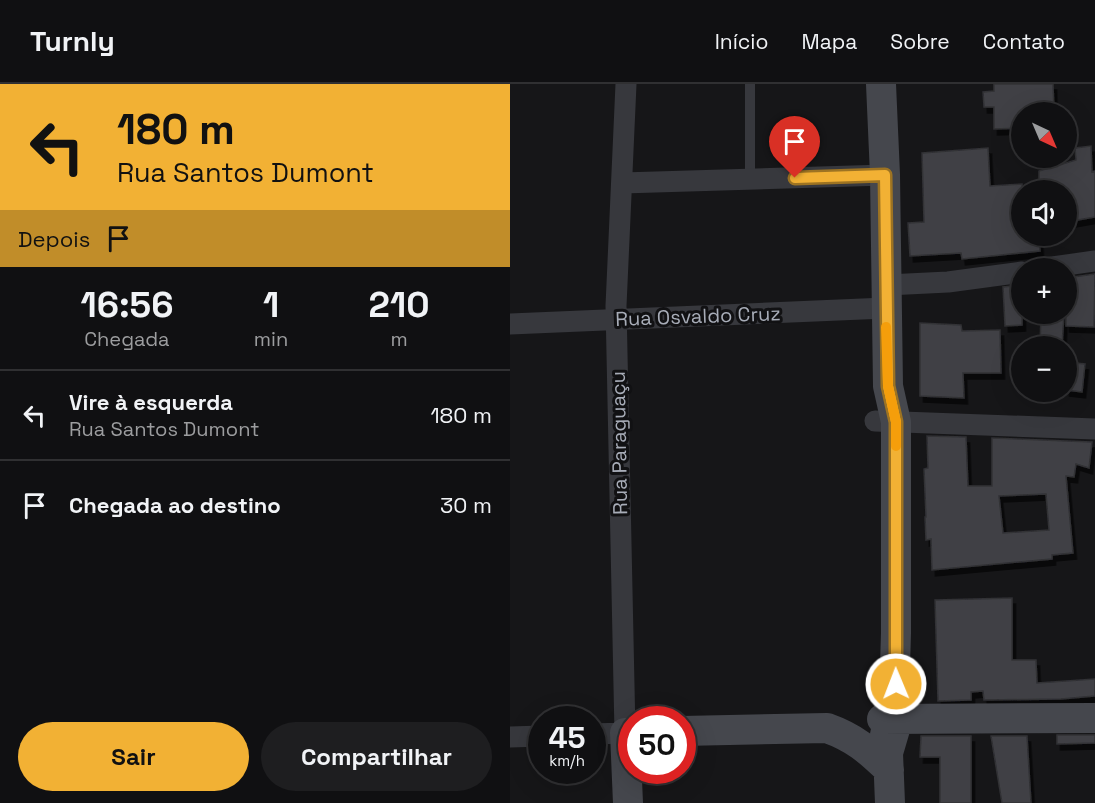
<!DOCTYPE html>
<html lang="pt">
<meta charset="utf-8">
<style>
:root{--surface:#101012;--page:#1e1e20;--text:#f1f3f6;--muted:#9c9d9f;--line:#303032;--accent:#f2b134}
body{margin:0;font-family:"Space Grotesk",sans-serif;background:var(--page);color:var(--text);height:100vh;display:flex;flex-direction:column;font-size:22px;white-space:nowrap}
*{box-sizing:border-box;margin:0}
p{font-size:20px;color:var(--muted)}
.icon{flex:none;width:33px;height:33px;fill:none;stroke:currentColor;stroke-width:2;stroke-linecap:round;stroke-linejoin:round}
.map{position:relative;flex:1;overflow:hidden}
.side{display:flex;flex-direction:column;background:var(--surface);width:510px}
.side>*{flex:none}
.guide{background:#f2b134;color:#111;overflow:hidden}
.needle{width:39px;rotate:136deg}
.tools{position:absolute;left:501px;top:18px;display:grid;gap:12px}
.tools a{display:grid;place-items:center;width:66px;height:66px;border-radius:50%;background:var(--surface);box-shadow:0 6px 24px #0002,0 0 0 2px var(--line);font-size:30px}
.speed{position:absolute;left:18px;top:622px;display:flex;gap:12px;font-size:30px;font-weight:700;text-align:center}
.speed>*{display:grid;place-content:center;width:78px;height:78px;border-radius:50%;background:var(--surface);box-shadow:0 6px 24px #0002,0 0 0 2px var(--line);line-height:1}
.speed small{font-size:15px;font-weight:400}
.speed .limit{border:9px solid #d22;background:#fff;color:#111}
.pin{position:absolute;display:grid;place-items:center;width:51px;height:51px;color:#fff;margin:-62px -26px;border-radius:50% 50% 50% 0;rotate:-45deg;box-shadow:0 0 6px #0007}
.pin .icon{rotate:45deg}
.me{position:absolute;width:66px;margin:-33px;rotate:359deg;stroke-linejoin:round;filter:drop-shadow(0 0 4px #0008)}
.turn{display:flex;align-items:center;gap:21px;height:126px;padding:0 18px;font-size:27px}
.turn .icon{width:78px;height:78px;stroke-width:2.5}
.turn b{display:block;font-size:42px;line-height:51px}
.then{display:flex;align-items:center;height:57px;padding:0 18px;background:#0003;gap:12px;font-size:22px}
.eta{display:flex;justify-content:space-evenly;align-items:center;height:102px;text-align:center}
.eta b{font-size:36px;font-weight:700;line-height:42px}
.cta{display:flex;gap:12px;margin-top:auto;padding:12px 18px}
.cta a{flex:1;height:69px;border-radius:36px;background:var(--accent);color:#111;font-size:24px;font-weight:700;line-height:69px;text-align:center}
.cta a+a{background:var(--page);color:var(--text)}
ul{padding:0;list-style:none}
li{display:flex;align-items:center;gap:18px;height:90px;padding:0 18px;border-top:2px solid var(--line)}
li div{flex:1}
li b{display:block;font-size:22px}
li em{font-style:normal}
header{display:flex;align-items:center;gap:36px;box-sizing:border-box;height:84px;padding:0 30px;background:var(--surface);border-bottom:2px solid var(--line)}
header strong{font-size:28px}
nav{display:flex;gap:33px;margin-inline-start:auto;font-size:21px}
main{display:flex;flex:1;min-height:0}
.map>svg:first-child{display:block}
</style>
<header>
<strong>Turnly</strong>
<nav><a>Início</a><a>Mapa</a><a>Sobre</a><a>Contato</a></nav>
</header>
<main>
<section class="side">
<div class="guide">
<div class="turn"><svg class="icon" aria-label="left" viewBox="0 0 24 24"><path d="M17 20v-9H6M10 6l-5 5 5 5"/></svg><div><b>180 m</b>Rua Santos Dumont</div></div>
<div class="then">Depois<svg class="icon" aria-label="arrive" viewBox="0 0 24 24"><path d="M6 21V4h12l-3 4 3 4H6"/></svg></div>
</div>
<div class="eta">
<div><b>16:56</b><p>Chegada</p></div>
<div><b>1</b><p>min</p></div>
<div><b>210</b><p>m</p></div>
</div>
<ul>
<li><svg class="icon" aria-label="left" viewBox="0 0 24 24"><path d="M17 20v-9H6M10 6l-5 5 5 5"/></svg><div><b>Vire à esquerda</b><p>Rua Santos Dumont</p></div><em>180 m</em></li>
<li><svg class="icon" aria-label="arrive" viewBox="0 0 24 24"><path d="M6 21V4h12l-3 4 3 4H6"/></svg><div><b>Chegada ao destino</b></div><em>30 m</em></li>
</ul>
<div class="cta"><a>Sair</a><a>Compartilhar</a></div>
</section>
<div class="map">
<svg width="585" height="719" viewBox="0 0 585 719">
<defs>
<filter id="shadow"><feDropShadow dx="3.5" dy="6" stdDeviation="0" flood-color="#0009"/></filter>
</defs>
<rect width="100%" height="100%" fill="#161618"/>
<!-- building -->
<path fill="#404145" stroke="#303034" stroke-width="1.5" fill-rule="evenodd" filter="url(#shadow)" d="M 484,0 L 543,0 L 544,28 L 512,28 L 512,44 L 484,45 L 484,23 L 474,23 L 473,8 L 484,7 Z
M 581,62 L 582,88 L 585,87 L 585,133 L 556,138 L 556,106 L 529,106 L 529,87 L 566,76 L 565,64 Z
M 478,64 L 480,102 L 512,100 L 512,152 L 529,152 L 530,167 L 452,175 L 451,169 L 400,172 L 398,139 L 414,138 L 412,69 Z
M 585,190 L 584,243 L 556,242 L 556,194 Z
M 512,201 L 512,241 L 495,242 L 493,203 Z
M 531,230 L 554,230 L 552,262 L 530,262 Z
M 410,239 L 451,241 L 452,247 L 490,246 L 491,289 L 453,289 L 454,314 L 410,312 Z
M 556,278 L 575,280 L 572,308 L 556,306 Z
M 417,352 L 456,353 L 458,402 L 482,402 L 482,354 L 582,358 L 579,384 L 566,380 L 564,393 L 556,392 L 563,469 L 542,471 L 542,475 L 422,486 L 421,455 L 416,456 L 415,433 L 416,433 L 414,385 L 418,384 ZM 536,410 L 539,446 L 493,449 L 489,412 Z
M 502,514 L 502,576 L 526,576 L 527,599 L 585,595 L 585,612 L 551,615 L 474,616 L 473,607 L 461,608 L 461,616 L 428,617 L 425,516 Z
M 547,651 L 585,651 L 585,659 L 547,660 Z
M 411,652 L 461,652 L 461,719 L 430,719 L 430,673 L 410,673 Z
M 481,652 L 517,652 L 521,719 L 492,719 Z"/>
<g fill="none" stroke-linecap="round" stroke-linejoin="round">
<!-- lane -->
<path stroke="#37383d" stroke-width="10" d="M 240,95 L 240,0"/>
<!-- street -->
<path stroke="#37383d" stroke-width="21" d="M 112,99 L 375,91
M 535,184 L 585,177
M 377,201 L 438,198 L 512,188
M 0,240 L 376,224
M 365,337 L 585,345
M 82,650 L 115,649 L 106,222 L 116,0
M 0,653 L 32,652"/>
<!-- secondary -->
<path stroke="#45474d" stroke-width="30" d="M 371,0 L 375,91 L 378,302 L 386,338 L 386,549 L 385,583 L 388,635 L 378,669
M 372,635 L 585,634
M 172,647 L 317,644 C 345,654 358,666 379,686
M 375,650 L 378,669 L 380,719
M 118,719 L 115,649 L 122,649"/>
</g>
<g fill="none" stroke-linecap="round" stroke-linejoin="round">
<!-- route casing -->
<g stroke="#9d7322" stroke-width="15">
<path id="route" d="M 285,94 L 375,91 L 378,302 L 386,338 L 386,600"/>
</g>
<!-- route -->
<use href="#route" stroke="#f2b134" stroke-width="10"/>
<!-- slow -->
<path stroke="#f59e0b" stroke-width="10" d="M 376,243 L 378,302 L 386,338 L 386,362"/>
</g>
<g text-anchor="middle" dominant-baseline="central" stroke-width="6" stroke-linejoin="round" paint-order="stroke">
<!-- street labels -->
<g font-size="20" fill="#a8adb8" stroke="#111113">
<text transform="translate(188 232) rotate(-2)">Rua Osvaldo Cruz</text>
<text transform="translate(109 359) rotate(-91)">Rua Paraguaçu</text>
</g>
</g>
</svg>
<div class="tools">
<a><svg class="needle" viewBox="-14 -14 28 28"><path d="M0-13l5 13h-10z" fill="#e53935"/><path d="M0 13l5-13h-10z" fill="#9c9d9f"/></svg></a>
<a><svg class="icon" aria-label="sound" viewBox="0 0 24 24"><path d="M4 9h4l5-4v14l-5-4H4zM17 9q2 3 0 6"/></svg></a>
<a>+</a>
<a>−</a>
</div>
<div class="speed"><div>45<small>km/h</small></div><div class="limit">50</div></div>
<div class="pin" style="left:285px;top:94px;background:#d93025"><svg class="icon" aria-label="arrive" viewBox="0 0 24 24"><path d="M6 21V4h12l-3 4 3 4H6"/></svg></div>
<svg class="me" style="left:386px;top:600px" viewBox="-20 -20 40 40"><circle r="17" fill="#f2b134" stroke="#fff" stroke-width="3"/><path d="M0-11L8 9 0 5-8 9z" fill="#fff"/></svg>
</div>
</main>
